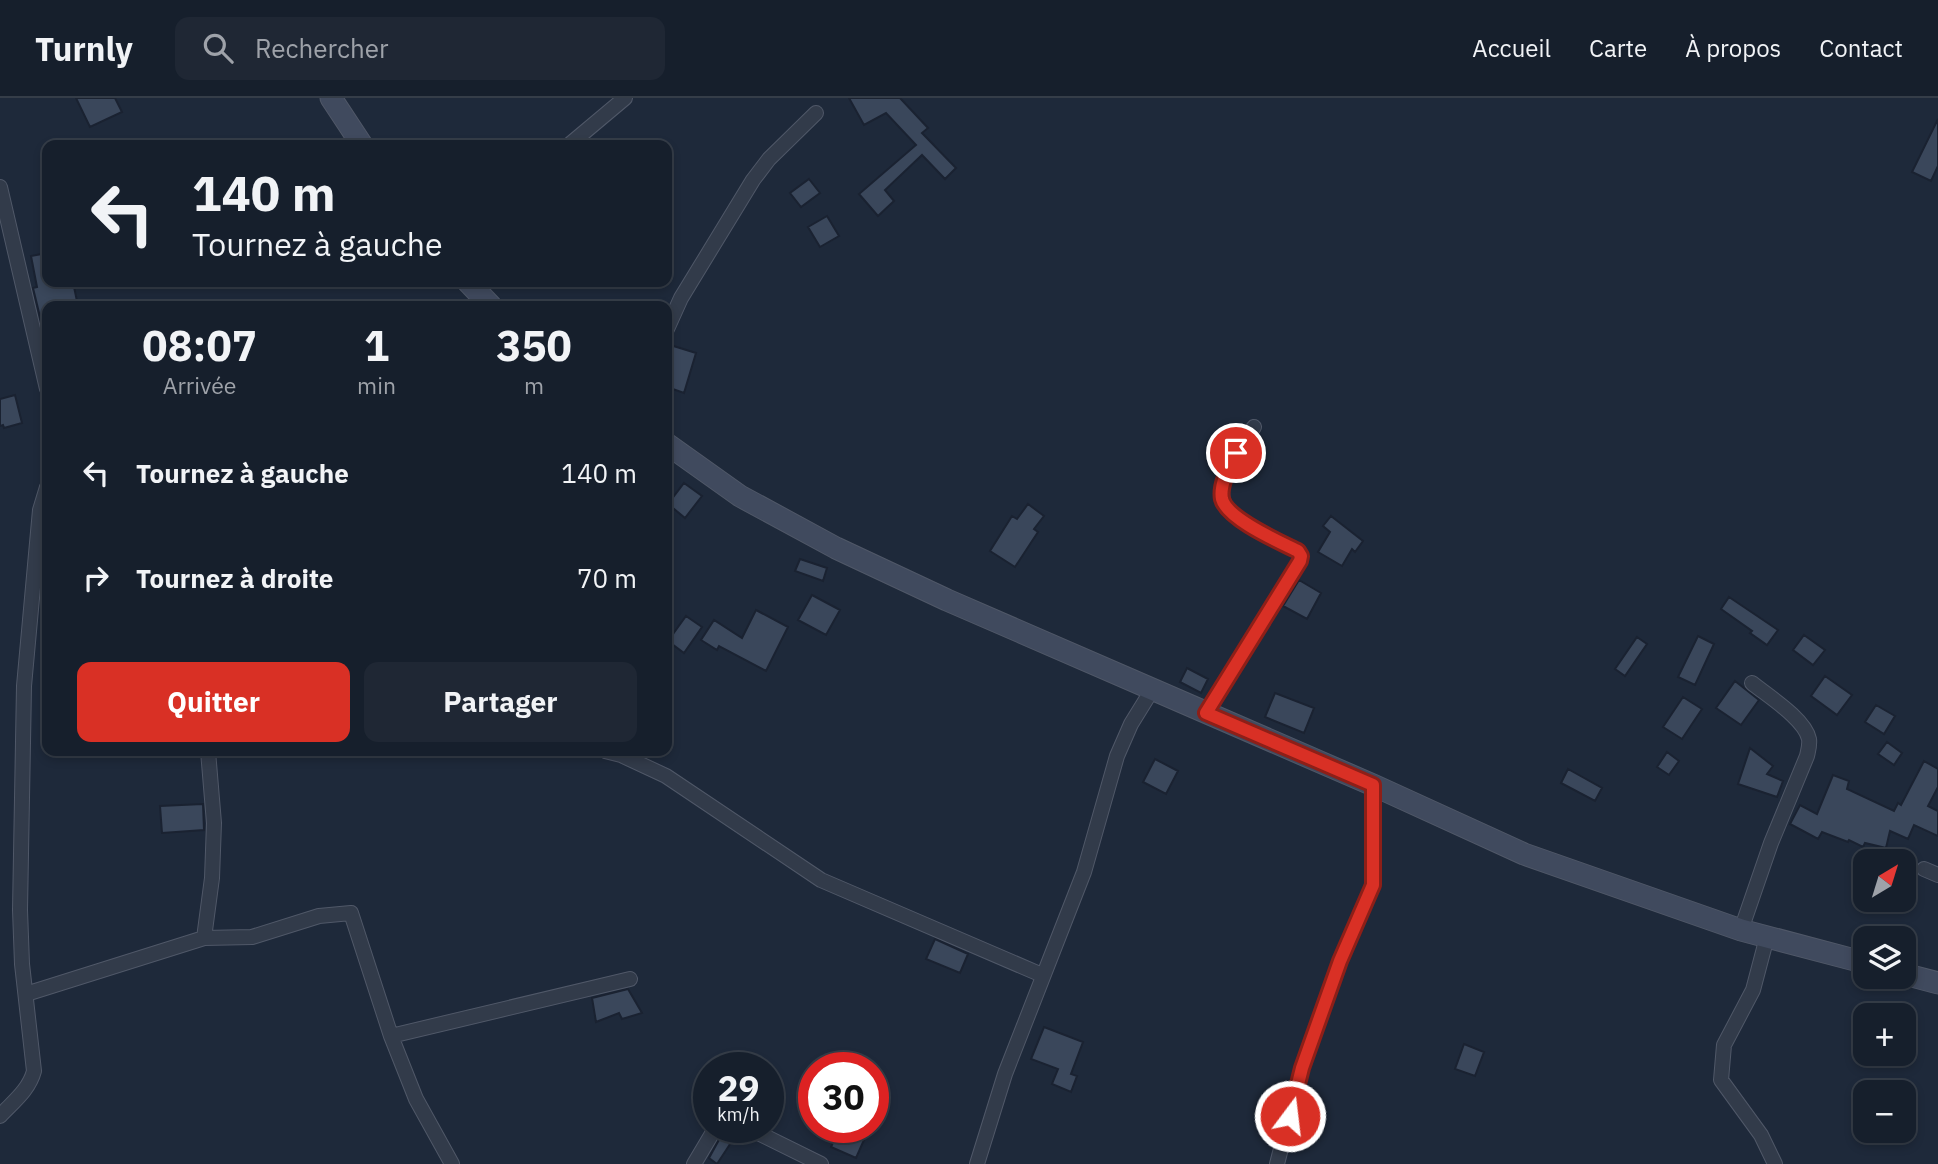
<!DOCTYPE html>
<html lang="fr">
<meta charset="utf-8">
<style>
:root{--surface:#161f2c;--page:#1f2734;--text:#f1f3f6;--muted:#9ea2a9;--line:#353d48;--accent:#d93025}
body{margin:0;font-family:"IBM Plex Sans",sans-serif;background:var(--page);color:var(--text);height:100vh;display:flex;flex-direction:column;font-size:26px;white-space:nowrap}
*{box-sizing:border-box;margin:0}
p{font-size:23px;color:var(--muted)}
.icon{flex:none;width:38px;height:38px;fill:none;stroke:currentColor;stroke-width:2;stroke-linecap:round;stroke-linejoin:round}
.map{position:relative;flex:1;overflow:hidden}
.details{position:absolute;left:42px;top:203px;width:630px;height:455px;display:flex;flex-direction:column;background:var(--surface);border-radius:14px;box-shadow:0 4px 10px #0003,0 0 0 2px var(--line)}
.details>*{flex:none}
.banner{position:absolute;left:42px;top:42px;width:630px;height:147px;border-radius:14px;box-shadow:0 4px 10px #0003,0 0 0 2px var(--line);background:#161f2c;color:var(--text);overflow:hidden}
.needle{width:46px;rotate:38deg}
.controls{position:absolute;left:1853px;top:751px;display:grid;gap:14px}
.controls a{display:grid;place-items:center;width:63px;height:63px;border-radius:14px;background:var(--surface);box-shadow:0 4px 10px #0003,0 0 0 2px var(--line);font-size:35px}
.speed{position:absolute;left:693px;top:954px;display:flex;gap:14px;font-size:35px;font-weight:700;text-align:center}
.speed>*{display:grid;place-content:center;width:91px;height:91px;border-radius:50%;background:var(--surface);box-shadow:0 4px 10px #0003,0 0 0 2px var(--line);line-height:1}
.speed small{font-size:18px;font-weight:400}
.speed .limit{border:10px solid #d22;background:#fff;color:#111}
.pin{position:absolute;display:grid;place-items:center;width:60px;height:60px;color:#fff;margin:-30px;border:4px solid #fff;border-radius:50%;box-shadow:0 2px 7px #0007}
.me{position:absolute;width:77px;margin:-38px;rotate:15deg;stroke-linejoin:round;filter:drop-shadow(0 0 5px #0008)}
.turn{display:flex;align-items:center;gap:24px;height:147px;padding:0 35px;font-size:32px}
.turn .icon{width:91px;height:91px;stroke-width:2.5}
.turn b{display:block;font-size:49px;line-height:60px}
.eta{display:flex;justify-content:space-evenly;align-items:center;height:119px;text-align:center}
.eta b{font-size:42px;font-weight:700;line-height:49px}
.primary-button{display:flex;gap:14px;margin-top:auto;padding:14px 35px}
.primary-button a{flex:1;height:80px;border-radius:14px;background:var(--accent);color:#fff;font-size:28px;font-weight:700;line-height:80px;text-align:center}
.primary-button a+a{background:var(--page);color:var(--text)}
ul{padding:0;list-style:none}
li{display:flex;align-items:center;gap:21px;height:105px;padding:0 35px}
li div{flex:1}
li b{display:block;font-size:26px}
li em{font-style:normal}
header{display:flex;align-items:center;gap:42px;box-sizing:border-box;height:98px;padding:0 35px;background:var(--surface);border-bottom:2px solid var(--line)}
header strong{font-size:33px}
nav{display:flex;gap:38px;margin-inline-start:auto;font-size:24px}
.search{width:490px;height:63px;background:var(--page);display:flex;align-items:center;gap:18px;box-sizing:border-box;padding:0 24px;border-radius:14px;color:var(--muted);font-size:26px}
.map>svg:first-child{display:block}
</style>
<header>
<strong>Turnly</strong>
<div class="search"><svg class="icon" aria-label="search" viewBox="0 0 24 24"><circle cx="10" cy="10" r="6"/><path d="M15 15l6 6"/></svg>Rechercher</div>
<nav><a>Accueil</a><a>Carte</a><a>À propos</a><a>Contact</a></nav>
</header>
<div class="map">
<svg width="1938" height="1066" viewBox="0 0 1938 1066">
<rect width="100%" height="100%" fill="#1e293a"/>
<!-- building -->
<path fill="#3a475b" stroke="#1a2231" stroke-width="2" d="M 76,0 L 115,0 L 122,14 L 90,29 Z
M 849,0 L 900,0 L 928,30 L 922,35 L 956,70 L 945,81 L 922,57 L 885,92 L 894,103 L 878,118 L 859,96 L 916,47 L 886,15 L 864,27 Z
M 1938,21 L 1938,68 L 1931,83 L 1912,74 Z
M 809,81 L 820,95 L 801,109 L 790,95 Z
M 827,118 L 839,138 L 820,149 L 808,129 Z
M 47,155 L 47,184 L 73,184 L 78,208 L 47,208 L 47,222 L 41,223 L 33,190 L 37,189 L 31,158 Z
M 667,246 L 696,255 L 684,295 L 667,289 Z
M 15,297 L 22,325 L 4,330 L 3,327 L 0,328 L 0,301 Z
M 684,385 L 702,398 L 685,420 L 668,406 Z
M 1028,406 L 1044,418 L 1034,431 L 1038,434 L 1015,469 L 990,453 L 1012,418 L 1017,421 Z
M 1331,418 L 1363,443 L 1355,454 L 1352,451 L 1342,468 L 1318,454 L 1330,434 L 1323,428 Z
M 800,461 L 827,470 L 823,483 L 795,473 Z
M 1299,482 L 1321,495 L 1307,521 L 1283,508 Z
M 812,497 L 840,512 L 826,537 L 798,522 Z
M 1729,499 L 1778,532 L 1767,547 L 1750,535 L 1752,533 L 1721,511 Z
M 756,512 L 788,529 L 766,573 L 719,548 L 717,552 L 701,542 L 714,522 L 742,540 Z
M 686,518 L 702,529 L 684,555 L 668,543 Z
M 1804,537 L 1825,552 L 1813,567 L 1793,552 Z
M 1698,538 L 1714,546 L 1695,587 L 1678,579 Z
M 1637,539 L 1647,546 L 1625,578 L 1615,571 Z
M 1187,570 L 1208,581 L 1201,595 L 1180,584 Z
M 1825,578 L 1852,597 L 1837,617 L 1811,598 Z
M 1735,583 L 1759,602 L 1741,627 L 1716,610 Z
M 1275,595 L 1314,610 L 1304,635 L 1265,619 Z
M 1683,599 L 1702,611 L 1682,641 L 1663,629 Z
M 1876,607 L 1895,618 L 1884,636 L 1865,624 Z
M 1887,644 L 1902,655 L 1894,667 L 1878,656 Z
M 1750,650 L 1773,668 L 1767,676 L 1783,683 L 1777,699 L 1738,686 Z
M 1667,654 L 1679,663 L 1669,677 L 1657,669 Z
M 1155,661 L 1178,673 L 1166,696 L 1143,684 Z
M 1924,663 L 1938,671 L 1938,689 L 1928,708 L 1938,713 L 1938,738 L 1914,727 L 1908,741 L 1890,733 L 1886,750 L 1865,745 L 1863,749 L 1849,742 L 1848,744 L 1822,734 L 1818,741 L 1790,726 L 1800,707 L 1817,716 L 1833,677 L 1849,683 L 1847,691 L 1894,713 L 1898,705 L 1901,707 Z
M 1568,671 L 1602,690 L 1595,703 L 1561,685 Z
M 203,706 L 204,732 L 162,735 L 160,708 Z
M 935,841 L 968,856 L 960,875 L 926,861 Z
M 628,891 L 642,915 L 622,921 L 619,915 L 596,924 L 592,900 Z
M 1044,929 L 1083,944 L 1071,976 L 1077,978 L 1071,994 L 1052,986 L 1058,971 L 1031,961 Z
M 1464,946 L 1484,954 L 1475,978 L 1455,971 Z
M 726,1029 L 736,1029 L 738,1034 L 717,1066 L 709,1060 Z
M 839,1031 L 864,1042 L 856,1060 L 831,1049 Z"/>
<g fill="none" stroke-linecap="round" stroke-linejoin="round">
<!-- minor casing -->
<g stroke="#505868" stroke-width="16">
<path id="minor" d="M 569,47 L 625,0
M 0,89 L 47,291
M 667,231 L 681,200 L 753,82 L 769,61 L 816,15
M 1206,615 L 1300,463 L 1301,458 L 1298,453 C 1280,444 1228,421 1223,402 C 1217,381 1242,346 1254,329
M 605,653 L 621,657 L 666,678 L 821,782 L 1042,877
M 1924,771 L 1938,777
M 1741,832 L 1771,745 L 1807,658 C 1808,653 1810,647 1809,641 C 1805,621 1768,598 1752,585
M 1767,839 L 1753,892 L 1724,947 L 1721,982 L 1761,1037 L 1775,1066
M 204,840 L 212,780 L 214,725 L 208,653
M 26,896 L 204,840 L 252,839 L 319,818 L 351,815 L 391,938 L 416,1001 L 452,1066
M 391,938 L 630,881
M 0,1018 C 13,1004 29,992 34,973 L 22,866 L 20,812 L 24,588 L 40,412 L 47,389
M 746,1029 L 821,1066
M 694,1066 L 716,1029
M 977,1066 L 1005,976 L 1084,774 L 1117,658 L 1131,626 L 1152,592
M 1277,1066 L 1302,969 L 1340,863 L 1373,787 L 1373,687"/>
</g>
<!-- secondary casing -->
<g stroke="#505868" stroke-width="23">
<path id="secondary" d="M 331,0 L 362,47
M 468,184 L 491,208
M 667,346 L 740,398 L 836,450 L 947,502 L 1373,687 L 1524,756 L 1741,832 L 1866,865
M 1904,876 L 1938,885"/>
</g>
<!-- minor -->
<use href="#minor" stroke="#323b4a" stroke-width="14"/>
<!-- secondary -->
<use href="#secondary" stroke="#404a5e" stroke-width="21"/>
</g>
<g fill="none" stroke-linecap="round" stroke-linejoin="round">
<!-- route casing -->
<g stroke="#8d1f18" stroke-width="18">
<path id="route" d="M 1236,355 C 1230,367 1219,387 1222,401 C 1227,421 1280,444 1298,453 L 1301,458 L 1300,463 L 1206,615 L 1373,687 L 1373,787 L 1340,863 L 1302,970 L 1290,1018"/>
</g>
<!-- route -->
<use href="#route" stroke="#d93025" stroke-width="12"/>
</g>
</svg>
<div class="controls">
<a><svg class="needle" viewBox="-14 -14 28 28"><path d="M0-13l5 13h-10z" fill="#e53935"/><path d="M0 13l5-13h-10z" fill="#9ea2a9"/></svg></a>
<a><svg class="icon" aria-label="layers" viewBox="0 0 24 24"><path d="M12 4l9 5-9 5-9-5zM3 14l9 5 9-5"/></svg></a>
<a>+</a>
<a>−</a>
</div>
<div class="speed"><div>29<small>km/h</small></div><div class="limit">30</div></div>
<div class="pin" style="left:1236px;top:355px;background:#d93025"><svg class="icon" aria-label="arrive" viewBox="0 0 24 24"><path d="M6 21V4h12l-3 4 3 4H6"/></svg></div>
<svg class="me" style="left:1290px;top:1018px" viewBox="-20 -20 40 40"><circle r="17" fill="#d93025" stroke="#fff" stroke-width="3"/><path d="M0-11L8 9 0 5-8 9z" fill="#fff"/></svg>
<div class="banner">
<div class="turn"><svg class="icon" aria-label="left" viewBox="0 0 24 24"><path d="M17 20v-9H6M10 6l-5 5 5 5"/></svg><div><b>140 m</b>Tournez à gauche</div></div>
</div>
<section class="details">
<div class="eta">
<div><b>08:07</b><p>Arrivée</p></div>
<div><b>1</b><p>min</p></div>
<div><b>350</b><p>m</p></div>
</div>
<ul>
<li><svg class="icon" aria-label="left" viewBox="0 0 24 24"><path d="M17 20v-9H6M10 6l-5 5 5 5"/></svg><div><b>Tournez à gauche</b></div><em>140 m</em></li>
<li><svg class="icon" aria-label="right" viewBox="0 0 24 24"><path d="M7 20v-9h11M14 6l5 5-5 5"/></svg><div><b>Tournez à droite</b></div><em>70 m</em></li>
</ul>
<div class="primary-button"><a>Quitter</a><a>Partager</a></div>
</section>
</div>
